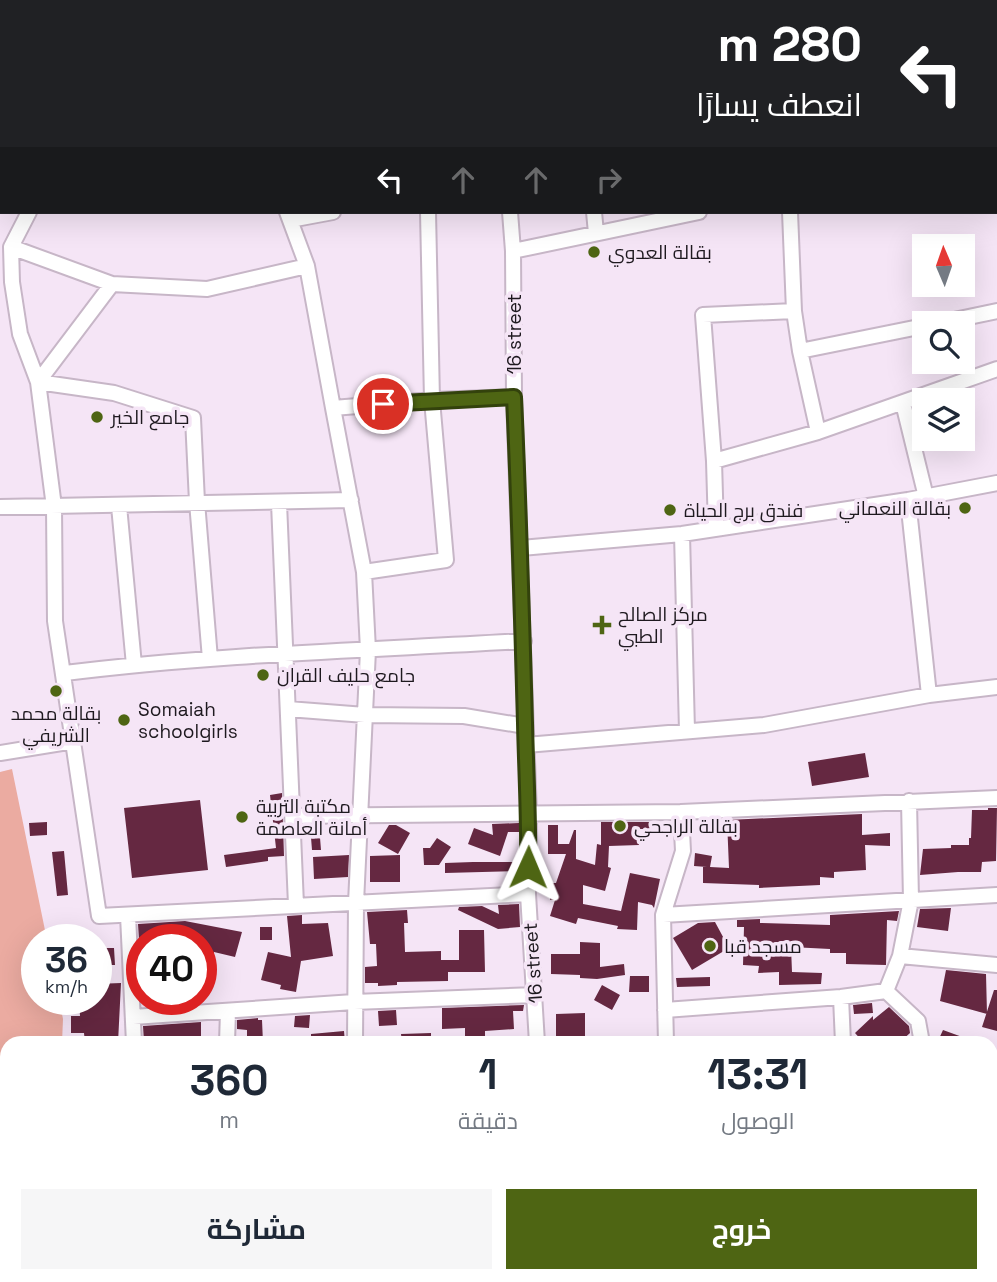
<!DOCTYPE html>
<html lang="ar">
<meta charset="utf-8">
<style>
:root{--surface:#fff;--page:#f6f6f7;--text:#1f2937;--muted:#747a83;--accent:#4e6513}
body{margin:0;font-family:"Space Grotesk",Cairo,sans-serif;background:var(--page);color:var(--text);direction:rtl;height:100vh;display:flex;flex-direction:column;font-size:26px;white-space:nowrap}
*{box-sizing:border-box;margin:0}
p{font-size:23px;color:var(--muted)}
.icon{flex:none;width:38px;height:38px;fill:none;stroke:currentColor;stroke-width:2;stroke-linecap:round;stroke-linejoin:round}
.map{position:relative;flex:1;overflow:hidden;direction:ltr}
.details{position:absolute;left:0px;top:1036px;width:998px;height:247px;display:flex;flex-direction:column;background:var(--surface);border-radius:21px 21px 0 0;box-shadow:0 7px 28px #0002;direction:rtl}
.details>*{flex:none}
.hud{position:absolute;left:0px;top:0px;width:998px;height:214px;box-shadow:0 7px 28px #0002;direction:rtl;background:#202124;color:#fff;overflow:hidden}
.needle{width:46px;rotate:358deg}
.controls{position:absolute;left:912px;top:234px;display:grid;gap:14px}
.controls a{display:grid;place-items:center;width:63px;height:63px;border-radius:0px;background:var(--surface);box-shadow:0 7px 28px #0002;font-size:35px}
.speed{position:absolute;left:21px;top:924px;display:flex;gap:14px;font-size:35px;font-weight:700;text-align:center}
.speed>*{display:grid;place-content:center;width:91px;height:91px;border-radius:50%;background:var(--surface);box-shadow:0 7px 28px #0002;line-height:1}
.speed small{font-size:18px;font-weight:400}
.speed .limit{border:10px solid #d22;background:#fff;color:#111}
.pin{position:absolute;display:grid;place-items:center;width:60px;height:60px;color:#fff;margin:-30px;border:4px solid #fff;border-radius:50%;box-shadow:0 2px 7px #0007}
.me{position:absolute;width:77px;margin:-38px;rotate:1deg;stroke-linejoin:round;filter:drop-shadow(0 0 5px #0008)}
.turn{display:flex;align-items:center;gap:24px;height:147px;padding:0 21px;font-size:32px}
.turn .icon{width:91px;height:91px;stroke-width:2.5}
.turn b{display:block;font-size:49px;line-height:60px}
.lanes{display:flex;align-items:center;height:66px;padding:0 21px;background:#0003;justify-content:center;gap:35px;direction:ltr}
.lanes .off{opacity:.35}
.eta{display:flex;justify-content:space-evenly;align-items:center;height:119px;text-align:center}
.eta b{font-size:42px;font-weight:700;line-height:49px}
.button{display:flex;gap:14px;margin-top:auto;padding:14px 21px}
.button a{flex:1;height:80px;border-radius:0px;background:var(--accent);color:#fff;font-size:28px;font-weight:700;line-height:80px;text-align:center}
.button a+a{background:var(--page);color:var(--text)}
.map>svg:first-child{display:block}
</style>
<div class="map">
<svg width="997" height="1282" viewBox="0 0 997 1282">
<rect width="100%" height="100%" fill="#f5e5f6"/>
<!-- green -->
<path fill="#ebaba1" d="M 12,769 L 47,940 L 37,940 L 37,999 L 59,999 L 63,1019 L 62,1043 L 7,1043 L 7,1276 L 49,1276 L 49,1282 L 0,1282 L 0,772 Z"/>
<!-- building -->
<path fill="#652841" d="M 865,753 L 869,777 L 812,786 L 808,762 Z
M 282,793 L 284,856 L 268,857 L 268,861 L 226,867 L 224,855 L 276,848 L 270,795 Z
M 200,800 L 208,870 L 132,878 L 124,808 Z
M 988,808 L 997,808 L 996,861 L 982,862 L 981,872 L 958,872 L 920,875 L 923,849 L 951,848 L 951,845 L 969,845 L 969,838 L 971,838 L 972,810 L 988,810 Z
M 862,814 L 862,835 L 890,833 L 890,846 L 865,845 L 866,870 L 834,872 L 834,878 L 820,877 L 820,885 L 759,888 L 759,885 L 703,883 L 703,867 L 707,867 L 694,866 L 695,853 L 712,856 L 710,867 L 729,868 L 727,820 Z
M 47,822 L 47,835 L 30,836 L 29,823 Z
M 601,822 L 672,822 L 672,829 L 639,829 L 639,845 L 609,846 L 608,867 L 611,868 L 605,891 L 583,885 L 583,904 L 621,911 L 630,873 L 660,879 L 654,908 L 652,905 L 638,902 L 637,930 L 617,929 L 618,926 L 578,918 L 576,924 L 550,916 L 555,900 L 550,900 L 550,883 L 556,883 L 566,854 L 548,854 L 548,825 L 558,825 L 558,844 L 569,844 L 574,830 L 576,830 L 576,859 L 595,865 L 597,844 L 601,845 Z
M 519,823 L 519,832 L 508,832 L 500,856 L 468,844 L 474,828 L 493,835 L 492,824 Z
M 310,825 L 319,825 L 321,850 L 312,850 Z
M 389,825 L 396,825 L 410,833 L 398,854 L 378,843 Z
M 437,838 L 451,847 L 439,865 L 424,865 L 423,848 L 430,848 Z
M 64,851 L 68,895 L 57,896 L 52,852 Z
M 349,855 L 348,877 L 314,879 L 313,857 Z
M 400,855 L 400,882 L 370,882 L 370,856 Z
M 473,862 L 516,862 L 516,871 L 445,873 L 445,863 Z
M 519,904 L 520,927 L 498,929 L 458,910 L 459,907 L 482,906 L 499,914 L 498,905 Z
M 951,908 L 948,931 L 917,927 L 920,909 Z
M 407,910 L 408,923 L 404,923 L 405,952 L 441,951 L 441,960 L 459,960 L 459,930 L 484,930 L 485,972 L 448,972 L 448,981 L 397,982 L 397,985 L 378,986 L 378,983 L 365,983 L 365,967 L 377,966 L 376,944 L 370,944 L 367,912 Z
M 899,911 L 897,921 L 887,920 L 886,965 L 846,964 L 846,953 L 830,953 L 830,949 L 791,947 L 792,972 L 822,973 L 821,984 L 779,985 L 779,972 L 758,973 L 759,966 L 743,965 L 744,927 L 737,927 L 737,920 L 760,919 L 760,923 L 830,925 L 830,915 Z
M 302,915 L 302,924 L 328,923 L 333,956 L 301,961 L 296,992 L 280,989 L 281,985 L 261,980 L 268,952 L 291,957 L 287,916 Z
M 185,921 L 242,932 L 235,957 L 214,952 L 214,954 L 201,953 L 201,940 L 188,940 L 190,929 L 160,930 L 161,940 L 139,940 L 138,924 Z
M 715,922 L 729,948 L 692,970 L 673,938 L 698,923 Z
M 260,927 L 272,927 L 272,940 L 260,940 Z
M 580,942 L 600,943 L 600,967 L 624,964 L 625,975 L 597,979 L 580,978 L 580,975 L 551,974 L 551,954 L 580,954 Z
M 96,948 L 114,948 L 115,965 L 96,965 Z
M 946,970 L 986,974 L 987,1014 L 940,1001 Z
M 630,976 L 649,976 L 649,992 L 629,992 Z
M 710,977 L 710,986 L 677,987 L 676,978 Z
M 121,983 L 118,1043 L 85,1043 L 84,1033 L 71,1033 L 71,1016 L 80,1016 L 79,999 L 96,999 L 96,984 Z
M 602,985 L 620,995 L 612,1010 L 594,1000 Z
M 994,990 L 997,990 L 997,1031 L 982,1027 Z
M 872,1003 L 873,1013 L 854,1014 L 853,1005 Z
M 524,1005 L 523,1011 L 513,1011 L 514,1029 L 485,1031 L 485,1039 L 465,1039 L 465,1028 L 442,1029 L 442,1008 Z
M 889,1007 L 909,1026 L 910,1033 L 899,1043 L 864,1043 L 855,1033 L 873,1016 L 873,1020 Z
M 396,1010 L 397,1025 L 379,1026 L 378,1011 Z
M 585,1013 L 585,1043 L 556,1043 L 556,1014 Z
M 310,1015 L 309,1028 L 294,1027 L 295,1016 Z
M 258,1018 L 258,1020 L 262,1020 L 263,1043 L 247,1043 L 247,1030 L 237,1029 L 237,1020 Z
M 201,1022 L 201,1038 L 164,1039 L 164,1040 L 144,1042 L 143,1026 Z
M 943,1030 L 976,1042 L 976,1043 L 937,1043 Z
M 344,1031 L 345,1043 L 311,1043 L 311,1034 Z
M 431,1033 L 431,1043 L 402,1043 L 401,1034 Z"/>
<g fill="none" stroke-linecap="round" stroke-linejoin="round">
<!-- minor casing -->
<g stroke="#c7b6c7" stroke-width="18">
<path id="minor" d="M 244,0 L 245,2
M 483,0 L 483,2
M 775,0 L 779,2
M 964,0 L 965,2
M 10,2 L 11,0
M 132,2 L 132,0
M 608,2 L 622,0
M 640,2 L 640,0
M 996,97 L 997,97
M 0,125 L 2,111
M 996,143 L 997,143
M 29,212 L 11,247 L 12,282 L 20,334 L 38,382 L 54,507 L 55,621 L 99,916 L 528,894
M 287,212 L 307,266 L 333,408 L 432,400 L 446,560 L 364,572
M 428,212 L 432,400 L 514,397
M 510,212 L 513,251 L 514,397 L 529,815 L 528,894 L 537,1043
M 594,212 L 596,233
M 790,212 L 794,311 L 800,351 L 818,432
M 290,220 L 333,212
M 11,247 L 112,284 L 207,289 L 307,266
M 513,251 L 699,212
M 112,284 L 38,382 L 114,393 L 193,418 L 197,502 L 210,659
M 935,324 L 997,311
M 800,351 L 924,326
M 903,403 L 926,497
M 333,408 L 364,572 L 368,650 L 356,903 L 355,1043
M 714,461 L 818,432 L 997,369
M 908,500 L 929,695
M 279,503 L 296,905
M 119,506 L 134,665
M 0,507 L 351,500
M 716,529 L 714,461 L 703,315 L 794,311
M 682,534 L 687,731
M 521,548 L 682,534 L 908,500 L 997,483
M 65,673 C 217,654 371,650 524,641
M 288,709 L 365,715 L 464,716 L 525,726
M 526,745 L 764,725 L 929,695 L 997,687
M 0,753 L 74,741
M 293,816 L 681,812 L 997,798
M 128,915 L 134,1043
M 663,915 L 997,895
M 900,956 L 997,965
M 886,991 L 900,956 L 911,900 L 909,801
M 886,991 L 918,1021 L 922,1043
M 841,997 L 843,1043
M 665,1010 L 841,997 L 886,991
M 133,1017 L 354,1002 L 535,995
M 227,1043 L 228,1011
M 666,1043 L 663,915 L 683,851 L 681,812
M 990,1071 L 997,1071
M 542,1276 L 543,1282
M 898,1276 L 920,1282
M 142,1282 L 142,1276
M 375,1282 L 376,1276"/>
</g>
<!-- minor -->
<use href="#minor" stroke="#fff" stroke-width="14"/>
</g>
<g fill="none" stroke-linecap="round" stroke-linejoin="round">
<!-- route casing -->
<g stroke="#33420c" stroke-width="18">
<path id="route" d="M 383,404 L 514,397 C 519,505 522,614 525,723 C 526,771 529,819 528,867"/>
</g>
<!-- route -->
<use href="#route" stroke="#4e6513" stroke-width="12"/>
</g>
<!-- markers -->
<g fill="#4e6513" stroke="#f5e5f6" stroke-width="2.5">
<circle cx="594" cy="252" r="7"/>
<circle cx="97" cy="417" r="7"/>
<circle cx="965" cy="508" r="7"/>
<circle cx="670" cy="510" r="7"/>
<path d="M598.5 614.5h7v7h7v7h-7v7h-7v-7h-7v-7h7z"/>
<circle cx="263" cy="675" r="7"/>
<circle cx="56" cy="691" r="7"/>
<circle cx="124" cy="720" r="7"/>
<circle cx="242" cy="817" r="7"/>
<circle cx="620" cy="826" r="7"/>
<circle cx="710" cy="946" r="7"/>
</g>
<g text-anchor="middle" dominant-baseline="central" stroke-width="7" stroke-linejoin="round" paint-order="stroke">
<!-- poi labels -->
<g font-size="19" fill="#1e191f" stroke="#f5e5f6" text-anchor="start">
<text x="608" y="252">بقالة العدوي</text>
<text x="111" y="417">جامع الخير</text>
<text x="951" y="508" text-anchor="end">بقالة النعماني</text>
<text x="684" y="510">فندق برج الحياة</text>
<text x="618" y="614">مركز الصالح<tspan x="618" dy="22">الطبي</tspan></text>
<text x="277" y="675">جامع حليف القران</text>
<text x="138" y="709">Somaiah<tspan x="138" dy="22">schoolgirls</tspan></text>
<text x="56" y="713" text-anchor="middle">بقالة محمد<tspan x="56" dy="22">الشريفي</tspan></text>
<text x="256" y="806">مكتبة التربية<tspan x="256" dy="22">أمانة العاصمة</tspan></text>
<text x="634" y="826">بقالة الراجحي</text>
<text x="724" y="946">مسجد قبا</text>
</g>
<!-- street labels -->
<g font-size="19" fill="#1e191f" stroke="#f5e5f6">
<text transform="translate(514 334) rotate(-90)">16 street</text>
<text transform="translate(533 963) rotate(-94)">16 street</text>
</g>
</g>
</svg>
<div class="controls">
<a><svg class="needle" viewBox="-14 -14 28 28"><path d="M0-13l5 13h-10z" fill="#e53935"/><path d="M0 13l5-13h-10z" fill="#747a83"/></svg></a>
<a><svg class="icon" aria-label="search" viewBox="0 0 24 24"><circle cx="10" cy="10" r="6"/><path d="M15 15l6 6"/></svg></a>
<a><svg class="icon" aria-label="layers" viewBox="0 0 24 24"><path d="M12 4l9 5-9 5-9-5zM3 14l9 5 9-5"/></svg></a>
</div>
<div class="speed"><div>36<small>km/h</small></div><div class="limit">40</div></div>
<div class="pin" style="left:383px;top:404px;background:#d93025"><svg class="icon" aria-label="arrive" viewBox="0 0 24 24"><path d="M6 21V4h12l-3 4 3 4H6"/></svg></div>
<svg class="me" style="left:528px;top:867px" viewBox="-20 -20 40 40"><path d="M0-17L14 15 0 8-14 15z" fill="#4e6513" stroke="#fff" stroke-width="4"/></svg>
<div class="hud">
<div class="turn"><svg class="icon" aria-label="left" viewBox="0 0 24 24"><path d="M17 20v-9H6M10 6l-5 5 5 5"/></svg><div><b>280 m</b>انعطف يسارًا</div></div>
<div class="lanes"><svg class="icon" aria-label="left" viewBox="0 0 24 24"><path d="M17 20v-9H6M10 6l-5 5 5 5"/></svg><svg class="icon off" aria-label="ahead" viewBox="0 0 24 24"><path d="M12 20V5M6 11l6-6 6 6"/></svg><svg class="icon off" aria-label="ahead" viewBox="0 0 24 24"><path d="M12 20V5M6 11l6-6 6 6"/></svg><svg class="icon off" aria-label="right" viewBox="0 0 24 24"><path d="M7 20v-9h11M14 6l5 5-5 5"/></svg></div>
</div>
<section class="details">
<div class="eta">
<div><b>13:31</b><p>الوصول</p></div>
<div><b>1</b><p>دقيقة</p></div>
<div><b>360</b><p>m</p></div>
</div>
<div class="button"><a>خروج</a><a>مشاركة</a></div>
</section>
</div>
